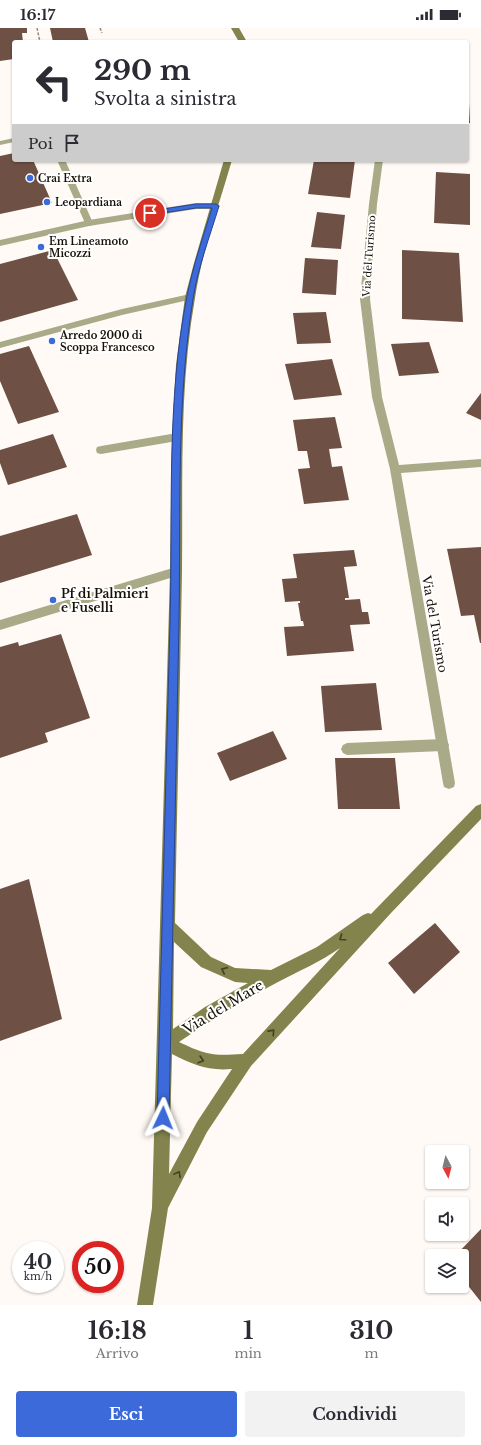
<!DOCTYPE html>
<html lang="it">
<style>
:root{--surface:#fff;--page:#f2f2f3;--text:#2b2b33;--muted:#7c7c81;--accent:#3d6adb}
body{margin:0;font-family:"Libre Baskerville",serif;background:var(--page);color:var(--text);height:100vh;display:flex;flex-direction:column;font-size:15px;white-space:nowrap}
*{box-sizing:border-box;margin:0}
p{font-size:13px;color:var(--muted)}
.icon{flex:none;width:22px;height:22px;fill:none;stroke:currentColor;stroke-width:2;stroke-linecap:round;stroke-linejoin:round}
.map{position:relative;height:1277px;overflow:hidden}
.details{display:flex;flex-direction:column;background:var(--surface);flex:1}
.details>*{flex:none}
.hud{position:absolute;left:12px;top:12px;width:457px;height:122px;border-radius:4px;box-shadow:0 1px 3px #0004;background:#fff;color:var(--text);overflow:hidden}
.needle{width:26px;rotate:173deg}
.buttons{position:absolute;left:425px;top:1117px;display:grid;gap:8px}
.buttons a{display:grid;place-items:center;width:44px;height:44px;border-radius:4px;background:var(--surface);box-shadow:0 1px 3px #0004;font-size:20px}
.speed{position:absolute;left:12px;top:1213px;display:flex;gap:8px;font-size:20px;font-weight:700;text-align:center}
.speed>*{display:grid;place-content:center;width:52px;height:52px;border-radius:50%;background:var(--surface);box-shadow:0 1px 3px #0004;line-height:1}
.speed small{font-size:10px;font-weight:400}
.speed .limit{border:6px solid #d22;background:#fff;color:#111}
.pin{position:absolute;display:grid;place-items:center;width:34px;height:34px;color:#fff;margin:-17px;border:2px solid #fff;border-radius:50%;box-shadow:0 1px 4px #0007}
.me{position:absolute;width:44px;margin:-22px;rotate:2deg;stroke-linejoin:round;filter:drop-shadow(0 0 3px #0008)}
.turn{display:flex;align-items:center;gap:14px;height:84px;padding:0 16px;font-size:18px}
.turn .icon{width:52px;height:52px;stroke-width:2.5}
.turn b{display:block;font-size:28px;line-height:34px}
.then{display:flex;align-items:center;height:38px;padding:0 16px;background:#0003;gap:8px;font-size:15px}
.eta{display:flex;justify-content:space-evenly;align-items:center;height:68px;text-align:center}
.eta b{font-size:24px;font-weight:800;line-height:28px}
.action{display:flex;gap:8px;margin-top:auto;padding:8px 16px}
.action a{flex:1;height:46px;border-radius:4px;background:var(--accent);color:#fff;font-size:16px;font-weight:800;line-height:46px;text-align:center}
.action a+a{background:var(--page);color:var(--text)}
.status{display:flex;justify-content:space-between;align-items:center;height:28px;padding:0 20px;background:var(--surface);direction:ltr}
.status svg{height:11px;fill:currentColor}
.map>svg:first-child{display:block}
</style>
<div class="status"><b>16:17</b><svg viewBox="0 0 49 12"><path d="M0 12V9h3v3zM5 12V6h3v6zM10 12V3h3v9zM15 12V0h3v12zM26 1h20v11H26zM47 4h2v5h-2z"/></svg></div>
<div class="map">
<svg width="481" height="1277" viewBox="0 0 481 1277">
<rect width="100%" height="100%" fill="#fffaf5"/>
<!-- building -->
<path fill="#6e5044" d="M 0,0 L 27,0 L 27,5 L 22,5 L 23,14 L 14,14 L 14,31 L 0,33 Z
M 50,0 L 85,0 L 89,14 L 53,14 Z
M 467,75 L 469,75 L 470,95 L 467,95 Z
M 14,125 L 14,132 L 33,132 L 52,175 L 0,186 L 0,128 Z
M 314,132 L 355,132 L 350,170 L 308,166 Z
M 436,144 L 470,146 L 470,197 L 434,195 Z
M 317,184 L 345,187 L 341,221 L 311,219 Z
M 53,222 L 78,272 L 0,294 L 0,236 Z
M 402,222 L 459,225 L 463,294 L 402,291 Z
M 305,230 L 338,232 L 336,267 L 302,265 Z
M 326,284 L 331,315 L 297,316 L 293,285 Z
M 429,314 L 439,345 L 399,348 L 391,316 Z
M 29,318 L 59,384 L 18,396 L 0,353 L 0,326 Z
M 332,331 L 342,367 L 294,372 L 285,336 Z
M 481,365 L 481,392 L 466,385 Z
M 335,389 L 342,420 L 329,421 L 332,439 L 342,438 L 349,472 L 304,476 L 298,441 L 310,440 L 307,423 L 298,423 L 293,392 Z
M 53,406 L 67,439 L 8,457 L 0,435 L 0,422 Z
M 77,486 L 92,527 L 0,555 L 0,508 Z
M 481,519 L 481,615 L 480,615 L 474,587 L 461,588 L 447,521 Z
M 354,522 L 357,538 L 344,539 L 349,570 L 345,570 L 345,572 L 360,571 L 362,584 L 368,584 L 370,596 L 350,597 L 354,623 L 287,628 L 284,599 L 304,598 L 303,593 L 301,593 L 298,575 L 300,575 L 300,573 L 285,574 L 282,551 L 297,550 L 293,526 Z
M 61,606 L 90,690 L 45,705 L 48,714 L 0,730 L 0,619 L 18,614 L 19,618 Z
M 376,655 L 382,702 L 325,704 L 321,658 Z
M 273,703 L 287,731 L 230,753 L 217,725 Z
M 335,730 L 395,730 L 400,781 L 338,781 Z
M 29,851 L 62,991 L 0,1013 L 0,861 Z
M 435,895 L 460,924 L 414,966 L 388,935 Z
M 481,1201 L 481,1274 L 462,1250 L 462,1228 L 455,1228 Z"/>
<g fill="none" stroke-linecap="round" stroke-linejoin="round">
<!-- path -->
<path stroke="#908a83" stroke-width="1.5" stroke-dasharray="3 1.5" stroke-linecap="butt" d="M 37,0 L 40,14
M 100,0 L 102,5"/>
<!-- lane -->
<path fill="#a9aa87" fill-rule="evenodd" d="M 14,110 L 14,114 L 0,117 L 0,113 Z
M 57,132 L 65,132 L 93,195 L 92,197 L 89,198 L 85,195 Z
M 177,405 L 181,406 L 182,409 L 181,412 L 177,413 L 101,426 L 97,425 L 96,422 L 97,419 L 101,418 Z
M 443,711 L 447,713 L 449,717 L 447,721 L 443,723 L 347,727 L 343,725 L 341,721 L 343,717 L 347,715 Z"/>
<!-- street -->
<path fill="#a9aa87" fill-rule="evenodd" d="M 375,132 L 383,132 L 377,176 L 370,271 L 382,369 L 399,437 L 481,431 L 481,439 L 401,445 L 455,755 L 454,759 L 449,761 L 444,759 L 443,755 L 390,441 L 372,369 L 360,271 L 369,176 Z
M 196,175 L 216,175 L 220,178 L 216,181 L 196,181 L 89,198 L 0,218 L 0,212 L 89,192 Z
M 190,266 L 195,269 L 193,271 L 122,287 L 0,320 L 0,314 L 122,281 Z
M 176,539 L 180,541 L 182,544 L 180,547 L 0,602 L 0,592 Z"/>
<!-- secondary -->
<path fill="#82834d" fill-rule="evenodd" d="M 231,0 L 239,0 L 247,14 L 239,14 Z
M 224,132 L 232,132 C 219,177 202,223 195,270 C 179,360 183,452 182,543 C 180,661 177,778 175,895 L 211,929 L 235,940 L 271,942 L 317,919 L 363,887 L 368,885 L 371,886 L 476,778 L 481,776 L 481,791 L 391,885 L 251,1038 L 207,1104 L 168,1180 L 153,1277 L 137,1277 L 152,1180 L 170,544 L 172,409 L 176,337 L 185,269 L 194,235 ZM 174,914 L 201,939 L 235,954 L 248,955 L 205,979 L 173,1001 ZM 340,920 L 243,1026 C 213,1028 206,1027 179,1014 C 211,992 244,972 278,954 C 299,943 320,934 340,920 ZM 172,1026 C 194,1037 207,1043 232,1041 L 197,1094 L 169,1146 Z"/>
</g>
<!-- one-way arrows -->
<defs><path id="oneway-chevron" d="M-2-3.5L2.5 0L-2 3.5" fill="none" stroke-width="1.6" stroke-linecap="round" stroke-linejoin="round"/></defs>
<g stroke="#423f23">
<use href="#oneway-chevron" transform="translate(342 910) rotate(145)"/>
<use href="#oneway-chevron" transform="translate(224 942) rotate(-155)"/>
<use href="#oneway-chevron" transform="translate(272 1004) rotate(-48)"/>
<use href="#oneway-chevron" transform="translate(201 1032) rotate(16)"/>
<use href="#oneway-chevron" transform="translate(178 1146) rotate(-62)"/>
</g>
<!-- route -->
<path fill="#3d6adb" stroke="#28458e" d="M 196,176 L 216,176 L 219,178 C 210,208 198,239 193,271 C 176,377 181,485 179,593 C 176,759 172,924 169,1090 L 167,1094 L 163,1096 L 159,1094 L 157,1090 C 161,925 166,759 170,594 C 173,487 166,373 187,268 C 193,238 203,209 212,180 L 196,180 L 150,187 L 147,185 L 150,183 Z"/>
<!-- markers -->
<g fill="#3d6adb" stroke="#fff" stroke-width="1.5">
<circle cx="30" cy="150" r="4"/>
<circle cx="47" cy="174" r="4"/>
<circle cx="41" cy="219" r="4"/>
<circle cx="52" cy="313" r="4"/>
<circle cx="53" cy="572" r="4"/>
</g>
<g text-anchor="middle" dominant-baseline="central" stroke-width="4" stroke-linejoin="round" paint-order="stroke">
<!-- far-poi labels -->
<g font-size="10" font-weight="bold" fill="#181107" stroke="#fff" text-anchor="start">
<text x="38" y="150">Crai Extra</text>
<text x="55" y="174">Leopardiana</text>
<text x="49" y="213">Em Lineamoto<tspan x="49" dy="12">Micozzi</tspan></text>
<text x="60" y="307">Arredo 2000 di<tspan x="60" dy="12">Scoppa Francesco</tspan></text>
</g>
<!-- far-street labels -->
<g font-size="10" fill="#181107" stroke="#fff">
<text transform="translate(369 228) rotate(-86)">Via del Turismo</text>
</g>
<!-- poi labels -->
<g font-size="12" font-weight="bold" fill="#181107" stroke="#fff" text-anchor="start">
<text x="61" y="565">Pf di Palmieri<tspan x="61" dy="14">e Fuselli</tspan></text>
</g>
<!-- street labels -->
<g font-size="12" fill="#181107" stroke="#fff">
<text transform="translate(435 596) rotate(80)">Via del Turismo</text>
</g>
<!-- near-street labels -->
<g font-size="14" fill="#181107" stroke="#fff">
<text transform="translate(223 979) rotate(-31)">Via del Mare</text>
</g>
</g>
</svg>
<div class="buttons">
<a><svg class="needle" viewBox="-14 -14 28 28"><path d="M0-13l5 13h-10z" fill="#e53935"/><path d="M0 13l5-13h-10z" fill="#7c7c81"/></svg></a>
<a><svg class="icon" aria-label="sound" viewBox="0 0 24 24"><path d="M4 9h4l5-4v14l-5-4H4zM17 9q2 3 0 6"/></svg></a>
<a><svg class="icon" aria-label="layers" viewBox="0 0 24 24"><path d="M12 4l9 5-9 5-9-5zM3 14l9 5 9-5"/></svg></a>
</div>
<div class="speed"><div>40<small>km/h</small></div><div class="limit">50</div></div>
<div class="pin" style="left:150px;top:185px;background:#d93025"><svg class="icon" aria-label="arrive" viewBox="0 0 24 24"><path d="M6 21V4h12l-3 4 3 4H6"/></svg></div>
<svg class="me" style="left:163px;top:1090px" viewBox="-20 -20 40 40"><path d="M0-17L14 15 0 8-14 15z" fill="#3d6adb" stroke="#fff" stroke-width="4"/></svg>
<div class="hud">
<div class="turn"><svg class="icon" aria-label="left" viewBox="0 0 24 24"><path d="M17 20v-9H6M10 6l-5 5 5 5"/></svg><div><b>290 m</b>Svolta a sinistra</div></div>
<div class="then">Poi<svg class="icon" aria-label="arrive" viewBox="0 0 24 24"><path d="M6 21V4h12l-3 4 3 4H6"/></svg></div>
</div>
</div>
<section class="details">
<div class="eta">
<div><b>16:18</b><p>Arrivo</p></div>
<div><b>1</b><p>min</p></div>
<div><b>310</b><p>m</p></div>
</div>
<div class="action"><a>Esci</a><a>Condividi</a></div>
</section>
